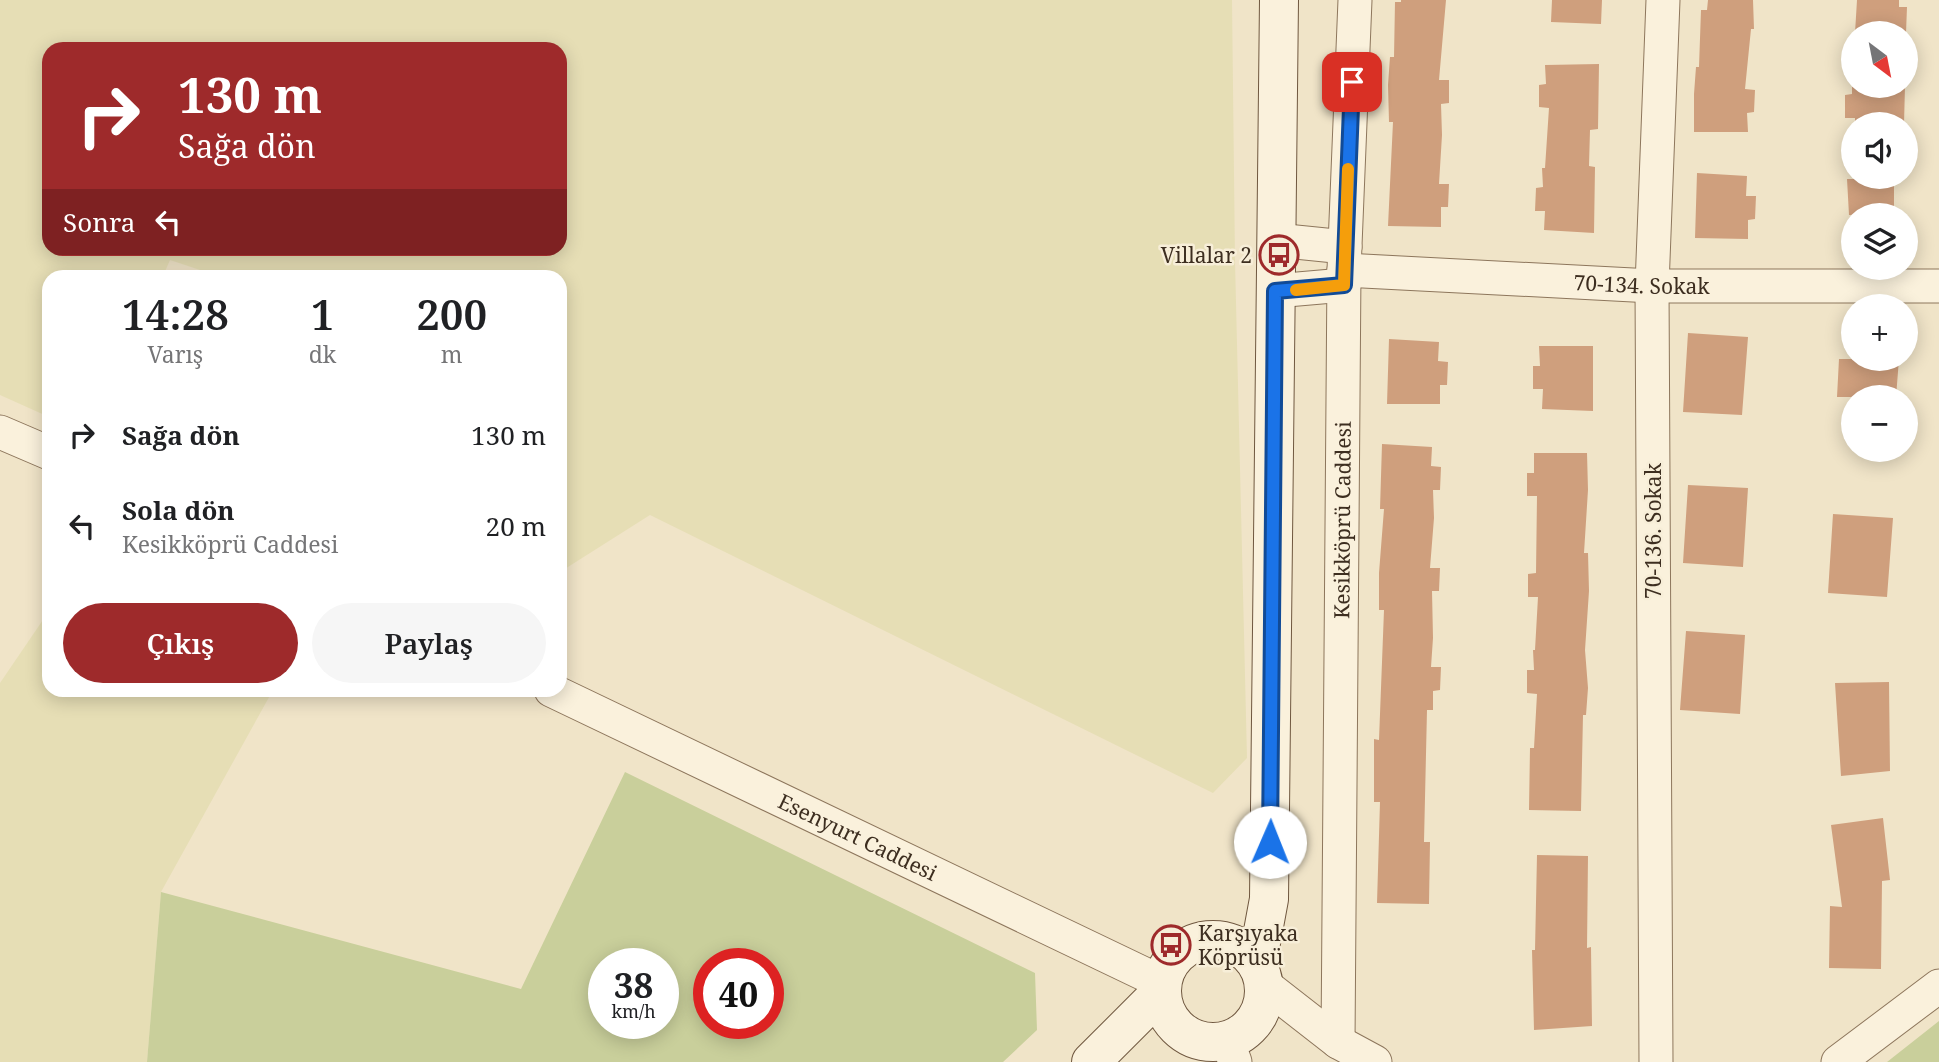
<!DOCTYPE html>
<html lang="tr">
<meta charset="utf-8">
<style>
:root{--surface:#fff;--page:#f6f6f6;--text:#202124;--muted:#757577;--accent:#9e2a2b}
body{margin:0;font-family:"Noto Serif",serif;background:var(--page);color:var(--text);height:100vh;display:flex;flex-direction:column;font-size:26px;white-space:nowrap}
*{box-sizing:border-box;margin:0}
p{font-size:23px;color:var(--muted)}
.icon{flex:none;width:38px;height:38px;fill:none;stroke:currentColor;stroke-width:2;stroke-linecap:round;stroke-linejoin:round}
.map{position:relative;flex:1;overflow:hidden}
.side{position:absolute;left:42px;top:270px;width:525px;height:427px;display:flex;flex-direction:column;background:var(--surface);border-radius:21px;box-shadow:0 4px 18px #0003}
.side>*{flex:none}
.banner{position:absolute;left:42px;top:42px;width:525px;height:214px;border-radius:21px;box-shadow:0 4px 18px #0003;background:#9e2a2b;color:#fff;overflow:hidden}
.needle{width:46px;rotate:148deg}
.buttons{position:absolute;left:1841px;top:21px;display:grid;gap:14px}
.buttons a{display:grid;place-items:center;width:77px;height:77px;border-radius:50%;background:var(--surface);box-shadow:0 4px 18px #0003;font-size:35px}
.speed{position:absolute;left:588px;top:948px;display:flex;gap:14px;font-size:35px;font-weight:700;text-align:center}
.speed>*{display:grid;place-content:center;width:91px;height:91px;border-radius:50%;background:var(--surface);box-shadow:0 4px 18px #0003;line-height:1}
.speed small{font-size:18px;font-weight:400}
.speed .limit{border:10px solid #d22;background:#fff;color:#111}
.pin{position:absolute;display:grid;place-items:center;width:60px;height:60px;color:#fff;margin:-30px;border-radius:14px;box-shadow:0 4px 10px #0006}
.me{position:absolute;width:77px;margin:-38px;rotate:1deg;stroke-linejoin:round;filter:drop-shadow(0 0 5px #0008)}
.turn{display:flex;align-items:center;gap:24px;height:147px;padding:0 21px;font-size:32px}
.turn .icon{width:91px;height:91px;stroke-width:2.5}
.turn b{display:block;font-size:49px;line-height:60px}
.then{display:flex;align-items:center;height:66px;padding:0 21px;background:#0003;gap:14px;font-size:26px}
.eta{display:flex;justify-content:space-evenly;align-items:center;height:119px;text-align:center}
.eta b{font-size:42px;font-weight:600;line-height:49px}
.cta{display:flex;gap:14px;margin-top:auto;padding:14px 21px}
.cta a{flex:1;height:80px;border-radius:42px;background:var(--accent);color:#fff;font-size:28px;font-weight:600;line-height:80px;text-align:center}
.cta a+a{background:var(--page);color:var(--text)}
ul{padding:0;list-style:none}
li{display:flex;align-items:center;gap:21px;height:91px;padding:0 21px}
li div{flex:1}
li b{display:block;font-size:26px}
li em{font-style:normal}
.map>svg:first-child{display:block}
</style>
<div class="map">
<svg width="1939" height="1062" viewBox="0 0 1939 1062">
<rect width="100%" height="100%" fill="#f0e4c8"/>
<!-- farmland -->
<path fill="#e6deb5" fill-rule="evenodd" d="M 0,0 L 1232,0 L 1235,261 L 1247,758 L 1213,793 L 650,515 L 560,572 L 560,276 L 218,276 L 170,260 L 163,276 L 49,276 L 49,417 L 0,395 ZM 49,49 L 560,49 L 560,248 L 49,248 Z
M 49,611 L 49,690 L 273,690 L 161,892 L 147,1062 L 0,1062 L 0,683 Z"/>
<!-- green -->
<path fill="#c9cf9b" fill-rule="evenodd" d="M 625,772 L 1035,973 L 1037,1030 L 1003,1062 L 147,1062 L 161,892 L 521,989 ZM 604,964 L 663,964 L 663,1024 L 604,1024 ZM 709,964 L 768,964 L 768,1024 L 709,1024 Z
M 1939,1021 L 1939,1062 L 1887,1062 Z"/>
<!-- building -->
<path fill="#cf9f7d" d="M 1401,0 L 1446,0 L 1439,80 L 1449,80 L 1449,103 L 1441,104 L 1442,135 L 1439,184 L 1449,184 L 1448,207 L 1441,207 L 1441,227 L 1388,226 L 1393,122 L 1389,122 L 1388,85 L 1390,57 L 1394,57 L 1395,2 L 1401,2 Z
M 1552,0 L 1602,0 L 1601,24 L 1551,22 Z
M 1708,0 L 1753,0 L 1754,29 L 1751,29 L 1745,89 L 1755,90 L 1754,112 L 1747,113 L 1748,132 L 1694,132 L 1694,94 L 1696,67 L 1699,67 L 1701,10 L 1707,10 Z
M 1857,0 L 1899,0 L 1899,7 L 1907,7 L 1906,33 L 1855,33 Z
M 1599,64 L 1598,129 L 1590,130 L 1589,166 L 1595,167 L 1594,233 L 1544,230 L 1545,211 L 1535,211 L 1536,188 L 1543,187 L 1542,168 L 1545,168 L 1549,108 L 1539,107 L 1539,85 L 1546,84 L 1545,65 Z
M 1852,86 L 1905,86 L 1904,124 L 1855,124 L 1855,118 L 1845,118 L 1845,95 L 1852,94 Z
M 1697,173 L 1747,176 L 1746,196 L 1756,196 L 1755,219 L 1748,220 L 1748,239 L 1695,238 Z
M 1847,179 L 1894,179 L 1894,215 L 1849,215 Z
M 1688,333 L 1748,337 L 1742,415 L 1683,412 Z
M 1389,339 L 1439,342 L 1438,361 L 1448,362 L 1447,385 L 1440,385 L 1440,404 L 1387,404 Z
M 1539,346 L 1593,346 L 1593,411 L 1542,409 L 1543,389 L 1533,389 L 1533,366 L 1540,366 Z
M 1839,359 L 1899,359 L 1896,397 L 1837,397 Z
M 1382,444 L 1432,447 L 1431,466 L 1441,467 L 1440,490 L 1433,490 L 1434,518 L 1430,568 L 1440,568 L 1439,591 L 1432,591 L 1433,638 L 1431,667 L 1441,667 L 1440,690 L 1433,691 L 1433,710 L 1427,710 L 1424,842 L 1430,842 L 1429,904 L 1377,903 L 1380,802 L 1374,802 L 1374,739 L 1379,740 L 1384,610 L 1379,610 L 1379,573 L 1384,509 L 1380,509 Z
M 1534,453 L 1587,453 L 1588,490 L 1584,553 L 1588,553 L 1589,591 L 1585,650 L 1588,688 L 1586,715 L 1583,715 L 1581,811 L 1529,810 L 1530,748 L 1534,748 L 1537,694 L 1527,693 L 1527,670 L 1534,670 L 1533,650 L 1535,650 L 1538,597 L 1528,597 L 1528,574 L 1536,573 L 1537,496 L 1527,496 L 1527,473 L 1534,473 Z
M 1688,485 L 1748,488 L 1743,567 L 1683,563 Z
M 1833,514 L 1893,518 L 1887,597 L 1828,593 Z
M 1686,631 L 1745,635 L 1740,714 L 1680,710 Z
M 1889,682 L 1890,771 L 1841,776 L 1835,683 Z
M 1883,818 L 1890,880 L 1882,881 L 1881,969 L 1829,968 L 1830,906 L 1842,907 L 1831,825 Z
M 1537,855 L 1588,856 L 1587,948 L 1591,947 L 1592,1026 L 1534,1030 L 1532,950 L 1535,950 Z"/>
<g fill="none" stroke-linecap="round" stroke-linejoin="round">
<!-- street casing -->
<g stroke="#8d765c" stroke-width="35">
<g id="street">
<path d="M 1276,240 L 1345,247"/>
<path id="s1" d="M 1344,270 L 1652,286 L 1939,286"/>
<path d="M 1275,291 L 1344,285"/>
<path d="M 0,432 L 49,453"/>
<path id="s2" d="M 551,690 L 1163,983"/>
<path d="M 1265,985 L 1338,1042 L 1375,1062"/>
<path d="M 1227,1040 L 1235,1062"/>
<path id="s3" d="M 1338,1042 L 1344,270 L 1355,0"/>
<path d="M 1656,1062 L 1652,286 L 1663,0"/>
<path d="M 1838,1062 L 1939,986"/>
</g>
</g>
<!-- secondary casing -->
<g stroke="#6f573f" stroke-width="40">
<path id="secondary" d="M1162 991a51 51 0 1 1 102 0a51 51 0 1 1-102 0Z
M 1257,964 L 1269,899 L 1279,0
M 1091,1062 L 1162,991"/>
</g>
<!-- street -->
<use href="#street" stroke="#faf1dc" stroke-width="33"/>
<!-- secondary -->
<use href="#secondary" stroke="#faf1dc" stroke-width="38"/>
</g>
<g fill="none" stroke-linecap="round" stroke-linejoin="round">
<!-- route casing -->
<g stroke="#114b97" stroke-width="18">
<path id="route" d="M 1270,842 L 1275,291 L 1344,285 L 1352,82"/>
</g>
<!-- route -->
<use href="#route" stroke="#1a73e8" stroke-width="12"/>
<!-- slow -->
<path stroke="#f59e0b" stroke-width="12" d="M 1296,290 L 1344,285 L 1348,169"/>
</g>
<!-- icons -->
<defs>
<g id="bus-ring" transform="scale(2.0125)"><circle r="9.5" fill="#f7eed8" stroke="#9e2a2b" stroke-width="1.5"/><path d="M-5-6H5V4H4V6H2V4H-2V6H-4V4H-5ZM-3.5-4V0h7V-4ZM-3.5 1.2v1.5H-2V1.2ZM2 1.2v1.5H3.5V1.2Z" fill="#9e2a2b"/></g>
</defs>
<g fill-rule="evenodd">
<use href="#bus-ring" x="1279" y="255"/>
<use href="#bus-ring" x="1171" y="945"/>
</g>
<g text-anchor="middle" dominant-baseline="central" stroke-width="5" stroke-linejoin="round" paint-order="stroke">
<!-- poi labels -->
<g font-size="21" fill="#3d2e20" stroke="#f7eed8" text-anchor="end">
<text x="1252" y="255">Villalar 2</text>
<text x="1198" y="933" text-anchor="start">Karşıyaka<tspan x="1198" dy="24">Köprüsü</tspan></text>
</g>
<!-- street labels -->
<g font-size="21" fill="#3d2e20" stroke="#f7eed8">
<text stroke="none"><textPath href="#s1" startOffset="298">70-134. Sokak</textPath></text>
<text stroke="none"><textPath href="#s3" startOffset="522">Kesikköprü Caddesi</textPath></text>
<text transform="translate(1653 531) rotate(-90)">70-136. Sokak</text>
<text stroke="none"><textPath href="#s2" startOffset="340">Esenyurt Caddesi</textPath></text>
</g>
</g>
</svg>
<div class="buttons">
<a><svg class="needle" viewBox="-14 -14 28 28"><path d="M0-13l5 13h-10z" fill="#e53935"/><path d="M0 13l5-13h-10z" fill="#757577"/></svg></a>
<a><svg class="icon" aria-label="sound" viewBox="0 0 24 24"><path d="M4 9h4l5-4v14l-5-4H4zM17 9q2 3 0 6"/></svg></a>
<a><svg class="icon" aria-label="layers" viewBox="0 0 24 24"><path d="M12 4l9 5-9 5-9-5zM3 14l9 5 9-5"/></svg></a>
<a>+</a>
<a>−</a>
</div>
<div class="speed"><div>38<small>km/h</small></div><div class="limit">40</div></div>
<div class="pin" style="left:1352px;top:82px;background:#d93025"><svg class="icon" aria-label="arrive" viewBox="0 0 24 24"><path d="M6 21V4h12l-3 4 3 4H6"/></svg></div>
<svg class="me" style="left:1270px;top:842px" viewBox="-20 -20 40 40"><circle r="19" fill="#fff"/><path d="M0-13L10 11 0 6-10 11z" fill="#1a73e8"/></svg>
<div class="banner">
<div class="turn"><svg class="icon" aria-label="right" viewBox="0 0 24 24"><path d="M7 20v-9h11M14 6l5 5-5 5"/></svg><div><b>130 m</b>Sağa dön</div></div>
<div class="then">Sonra<svg class="icon" aria-label="left" viewBox="0 0 24 24"><path d="M17 20v-9H6M10 6l-5 5 5 5"/></svg></div>
</div>
<section class="side">
<div class="eta">
<div><b>14:28</b><p>Varış</p></div>
<div><b>1</b><p>dk</p></div>
<div><b>200</b><p>m</p></div>
</div>
<ul>
<li><svg class="icon" aria-label="right" viewBox="0 0 24 24"><path d="M7 20v-9h11M14 6l5 5-5 5"/></svg><div><b>Sağa dön</b></div><em>130 m</em></li>
<li><svg class="icon" aria-label="left" viewBox="0 0 24 24"><path d="M17 20v-9H6M10 6l-5 5 5 5"/></svg><div><b>Sola dön</b><p>Kesikköprü Caddesi</p></div><em>20 m</em></li>
</ul>
<div class="cta"><a>Çıkış</a><a>Paylaş</a></div>
</section>
</div>
